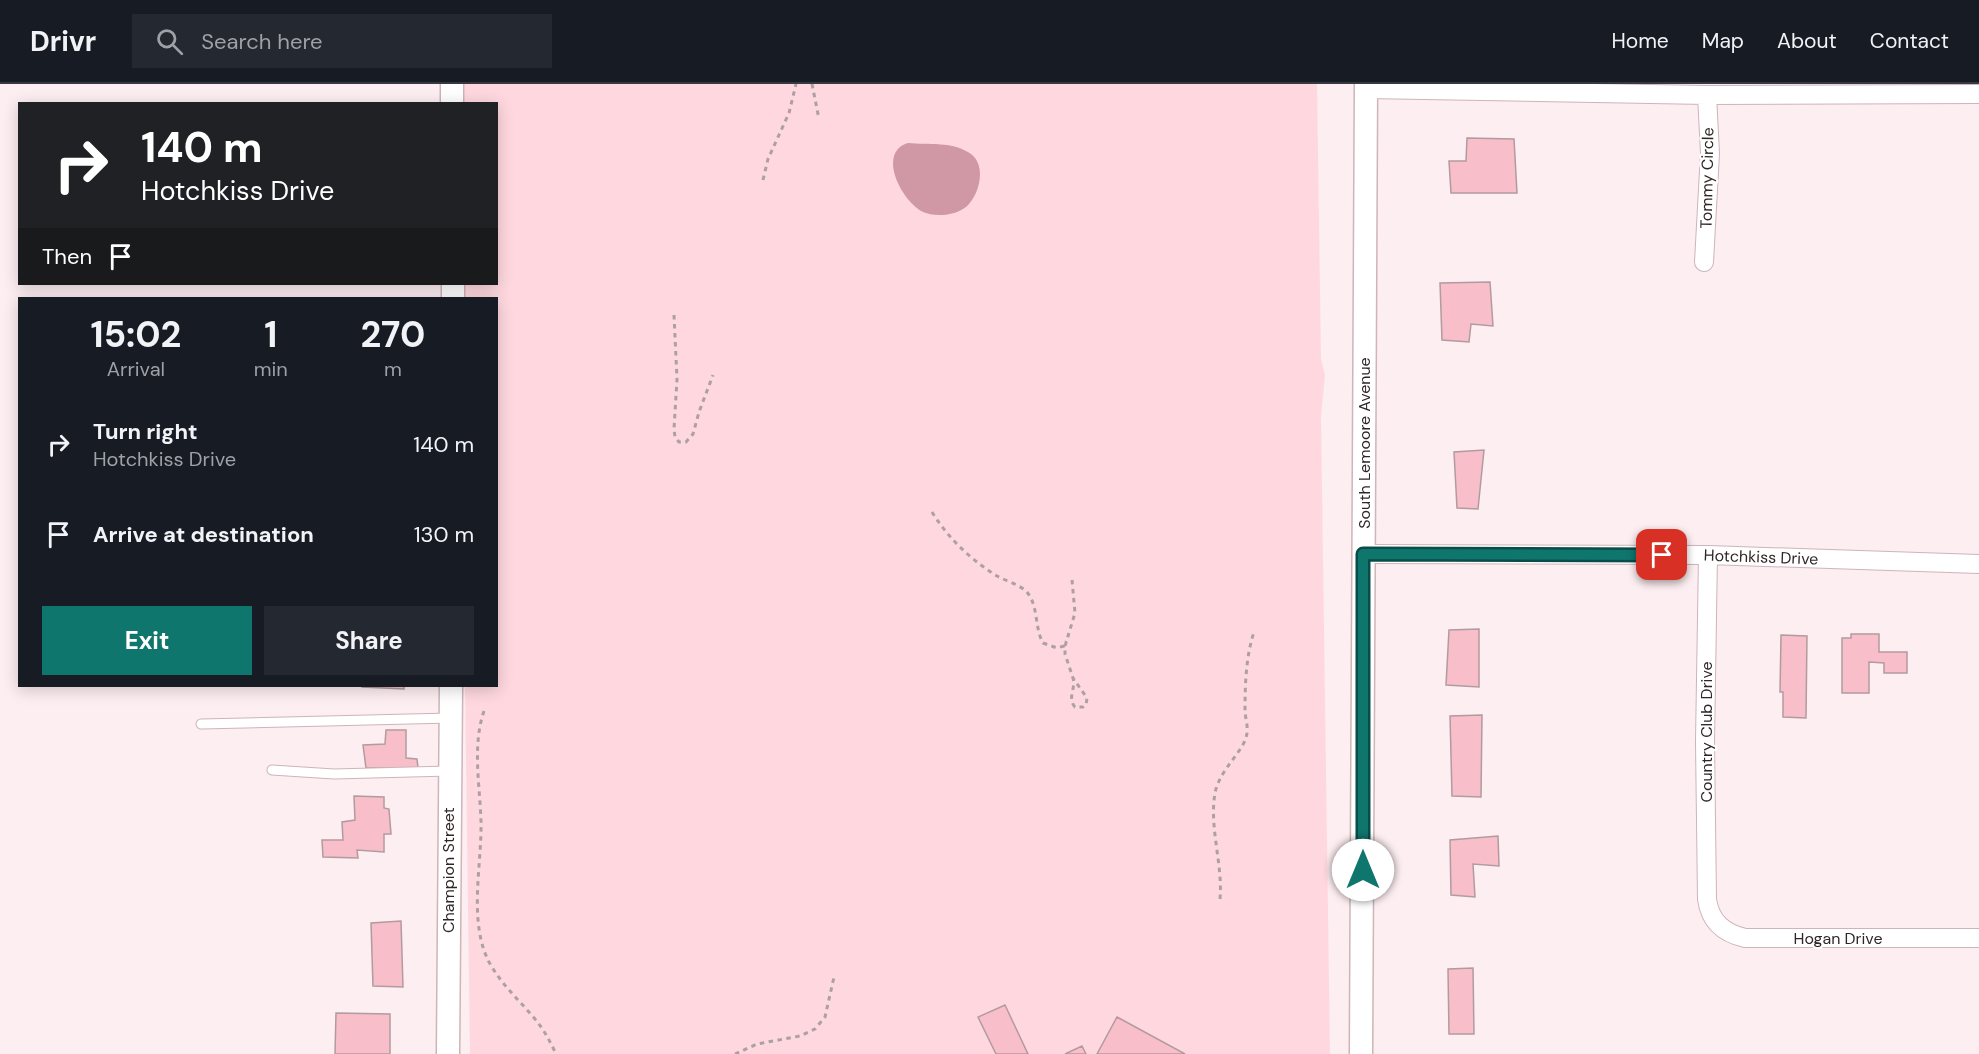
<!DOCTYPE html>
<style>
:root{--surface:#171b24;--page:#242831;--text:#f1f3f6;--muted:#9ea1a6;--line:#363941;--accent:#0f766e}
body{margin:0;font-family:"DM Sans",sans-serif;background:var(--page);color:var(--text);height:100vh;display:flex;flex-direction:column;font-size:22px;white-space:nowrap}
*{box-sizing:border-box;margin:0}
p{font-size:20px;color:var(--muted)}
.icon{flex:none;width:33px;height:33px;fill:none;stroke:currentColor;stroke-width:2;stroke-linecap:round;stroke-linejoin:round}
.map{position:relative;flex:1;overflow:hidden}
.panel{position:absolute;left:18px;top:213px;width:480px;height:390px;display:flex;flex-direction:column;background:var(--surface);border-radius:0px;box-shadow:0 3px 15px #0003}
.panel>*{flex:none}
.top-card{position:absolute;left:18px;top:18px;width:480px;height:183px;border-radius:0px;box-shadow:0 3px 15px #0003;background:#202124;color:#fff;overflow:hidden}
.pin{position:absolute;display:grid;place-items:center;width:51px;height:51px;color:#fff;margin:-26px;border-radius:12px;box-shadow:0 3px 9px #0006}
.me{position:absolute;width:66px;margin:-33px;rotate:0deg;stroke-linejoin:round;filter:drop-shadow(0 0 4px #0008)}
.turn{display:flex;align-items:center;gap:21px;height:126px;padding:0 24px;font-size:27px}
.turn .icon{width:78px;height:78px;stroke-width:2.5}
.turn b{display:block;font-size:42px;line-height:51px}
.then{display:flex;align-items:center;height:57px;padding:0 24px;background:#0003;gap:12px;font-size:22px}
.eta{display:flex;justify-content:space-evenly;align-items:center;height:102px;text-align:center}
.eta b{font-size:36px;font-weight:700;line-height:42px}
.cta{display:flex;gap:12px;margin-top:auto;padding:12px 24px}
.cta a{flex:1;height:69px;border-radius:0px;background:var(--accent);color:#fff;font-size:24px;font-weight:700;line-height:69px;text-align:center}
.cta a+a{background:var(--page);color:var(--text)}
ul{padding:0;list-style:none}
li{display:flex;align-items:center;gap:18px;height:90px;padding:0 24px}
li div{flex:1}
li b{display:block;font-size:22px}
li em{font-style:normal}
header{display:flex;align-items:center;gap:36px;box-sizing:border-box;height:84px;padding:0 30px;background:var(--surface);border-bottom:2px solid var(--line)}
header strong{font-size:28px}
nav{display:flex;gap:33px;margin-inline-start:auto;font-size:21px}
.search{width:420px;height:54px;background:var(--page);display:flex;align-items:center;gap:15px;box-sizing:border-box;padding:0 21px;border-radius:0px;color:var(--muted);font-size:22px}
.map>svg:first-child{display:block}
</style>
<header>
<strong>Drivr</strong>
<div class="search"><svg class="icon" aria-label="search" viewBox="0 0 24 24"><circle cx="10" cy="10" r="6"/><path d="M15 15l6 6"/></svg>Search here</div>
<nav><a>Home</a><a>Map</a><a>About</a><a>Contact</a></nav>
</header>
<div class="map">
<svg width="1979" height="970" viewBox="0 0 1979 970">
<rect width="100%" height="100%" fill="#fdeef1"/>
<!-- green -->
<path fill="#ffd8df" d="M 461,0 L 1317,0 L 1321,275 L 1325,291 L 1321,333 L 1330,970 L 470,970 L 465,602 L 496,602 L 496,214 L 463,214 L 463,200 L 496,200 L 496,20 L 461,19 Z"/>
<!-- water -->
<path fill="#d098a4" d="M 908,59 C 928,61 953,57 971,70 C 986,81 980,108 969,120 C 963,127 953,130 944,131 C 938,131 931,131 926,129 C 904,122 875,69 908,59 Z"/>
<!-- building -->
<path fill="#f8beca" stroke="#b29b9f" stroke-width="1.5" d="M 1467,54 L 1514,55 L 1517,109 L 1451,109 L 1449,77 L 1466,77 Z
M 1490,198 L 1493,242 L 1471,240 L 1469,258 L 1442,256 L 1440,199 Z
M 1484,366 L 1478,425 L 1457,424 L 1454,368 Z
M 1479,545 L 1479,603 L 1446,601 L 1449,546 Z
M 1851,550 L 1879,550 L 1879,568 L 1907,568 L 1907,589 L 1884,589 L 1884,579 L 1869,578 L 1869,609 L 1842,609 L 1842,554 L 1851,554 Z
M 1781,551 L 1807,552 L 1806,634 L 1783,633 L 1783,608 L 1780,608 Z
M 361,602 L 404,602 L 404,605 L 362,603 Z
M 1482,631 L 1481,713 L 1452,712 L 1450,632 Z
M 386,646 L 406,646 L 406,674 L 417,675 L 418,684 L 366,684 L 363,661 L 385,660 Z
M 354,712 L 384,713 L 384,724 L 389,725 L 391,750 L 384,750 L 384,768 L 357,766 L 358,774 L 323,773 L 322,756 L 343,756 L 342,738 L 355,736 Z
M 1498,752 L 1499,782 L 1473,780 L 1475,813 L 1451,811 L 1450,756 Z
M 401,837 L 403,903 L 373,902 L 371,839 Z
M 1473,884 L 1474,950 L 1449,950 L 1448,885 Z
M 1005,921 L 1028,970 L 996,970 L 978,933 Z
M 336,929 L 390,930 L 390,970 L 335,970 Z
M 1117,933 L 1185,970 L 1097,970 Z
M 1082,962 L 1086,970 L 1065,970 Z"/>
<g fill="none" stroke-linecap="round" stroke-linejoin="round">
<!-- service casing -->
<g stroke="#cdb5b9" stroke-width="11">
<path id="service" d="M 201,640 L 451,634
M 272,686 L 334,690 L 449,687"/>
</g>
<!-- minor casing -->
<g stroke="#cdb5b9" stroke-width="20">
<path id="minor" d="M 1366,5 L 1707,11 L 1979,10
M 1704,178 L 1710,69 L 1707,11
M 1363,470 L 1708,471 L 1979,480
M 1708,471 L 1705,658 L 1707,815 C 1710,837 1723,849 1745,854 L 1979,854"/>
</g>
<!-- tertiary casing -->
<g stroke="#cdb5b9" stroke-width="25">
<path id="tertiary" d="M 452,0 L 452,20
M 453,200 L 453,214
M 448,970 L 451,602
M 1361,970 L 1366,0"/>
</g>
<!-- path -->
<path stroke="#aca0a2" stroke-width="3" stroke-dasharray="4.5 4.5" stroke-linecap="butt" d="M 812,0 L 819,35
M 763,96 L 768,75 L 789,29 L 796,0
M 674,231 L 677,295 L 674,345 L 675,353 L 679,358 L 686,358 L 693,350 L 699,328 L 713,291
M 932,428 C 948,454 971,476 997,492 C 1006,497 1018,500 1026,507 C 1039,521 1034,543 1043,559 L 1057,564 L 1064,562 L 1066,557
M 1072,496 L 1075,529 L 1065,562 L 1065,570 L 1073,594 L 1087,614 L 1086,621 L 1083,623 L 1075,623 C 1067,614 1076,605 1073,594
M 484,627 C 472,662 480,702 481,737 C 482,781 468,837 489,878 C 501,900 519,916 535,935 C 544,946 550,957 556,970
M 1220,815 C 1223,780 1209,744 1215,709 C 1220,684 1245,667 1247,649 C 1248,641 1245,633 1245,626 C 1245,600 1246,572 1254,548
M 735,970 L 757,960 L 800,952 L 815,945 L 825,933 L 834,893"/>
<!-- service -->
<use href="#service" stroke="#fff" stroke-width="9"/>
<!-- minor -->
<use href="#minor" stroke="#fff" stroke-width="18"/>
<!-- tertiary -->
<use href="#tertiary" stroke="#fff" stroke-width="22"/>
</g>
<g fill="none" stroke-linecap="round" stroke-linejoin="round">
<!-- route casing -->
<g stroke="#0a4d48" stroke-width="15">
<path id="route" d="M 1363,786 L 1363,470 L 1662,471"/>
</g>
<!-- route -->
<use href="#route" stroke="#0f766e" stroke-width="10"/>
</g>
<g text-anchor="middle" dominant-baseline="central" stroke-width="4.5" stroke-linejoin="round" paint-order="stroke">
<!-- street labels -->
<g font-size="16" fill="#2f2628" stroke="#fff">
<text transform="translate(1707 94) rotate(-89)">Tommy Circle</text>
<text transform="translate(1364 359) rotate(-90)">South Lemoore Avenue</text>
<text transform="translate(1761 473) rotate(2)">Hotchkiss Drive</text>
<text transform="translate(1706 648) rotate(-90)">Country Club Drive</text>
<text transform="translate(448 786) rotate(-90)">Champion Street</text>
<text x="1838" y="854">Hogan Drive</text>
</g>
</g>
</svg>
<div class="pin" style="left:1662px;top:471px;background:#d93025"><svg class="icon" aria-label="arrive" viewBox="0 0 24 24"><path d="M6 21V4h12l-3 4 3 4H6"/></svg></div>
<svg class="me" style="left:1363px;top:786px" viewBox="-20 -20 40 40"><circle r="19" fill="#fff"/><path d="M0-13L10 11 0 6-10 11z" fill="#0f766e"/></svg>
<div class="top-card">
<div class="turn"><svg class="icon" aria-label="right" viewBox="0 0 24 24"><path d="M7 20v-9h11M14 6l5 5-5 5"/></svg><div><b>140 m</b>Hotchkiss Drive</div></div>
<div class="then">Then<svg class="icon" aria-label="arrive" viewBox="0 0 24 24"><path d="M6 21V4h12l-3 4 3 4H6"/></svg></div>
</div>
<section class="panel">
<div class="eta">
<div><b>15:02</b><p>Arrival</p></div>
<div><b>1</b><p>min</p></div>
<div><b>270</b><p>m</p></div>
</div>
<ul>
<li><svg class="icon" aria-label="right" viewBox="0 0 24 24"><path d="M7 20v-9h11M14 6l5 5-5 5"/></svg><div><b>Turn right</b><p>Hotchkiss Drive</p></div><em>140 m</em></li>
<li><svg class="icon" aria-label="arrive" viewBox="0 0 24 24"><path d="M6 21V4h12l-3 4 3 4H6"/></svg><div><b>Arrive at destination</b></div><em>130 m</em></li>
</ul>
<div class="cta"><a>Exit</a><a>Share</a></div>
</section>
</div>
